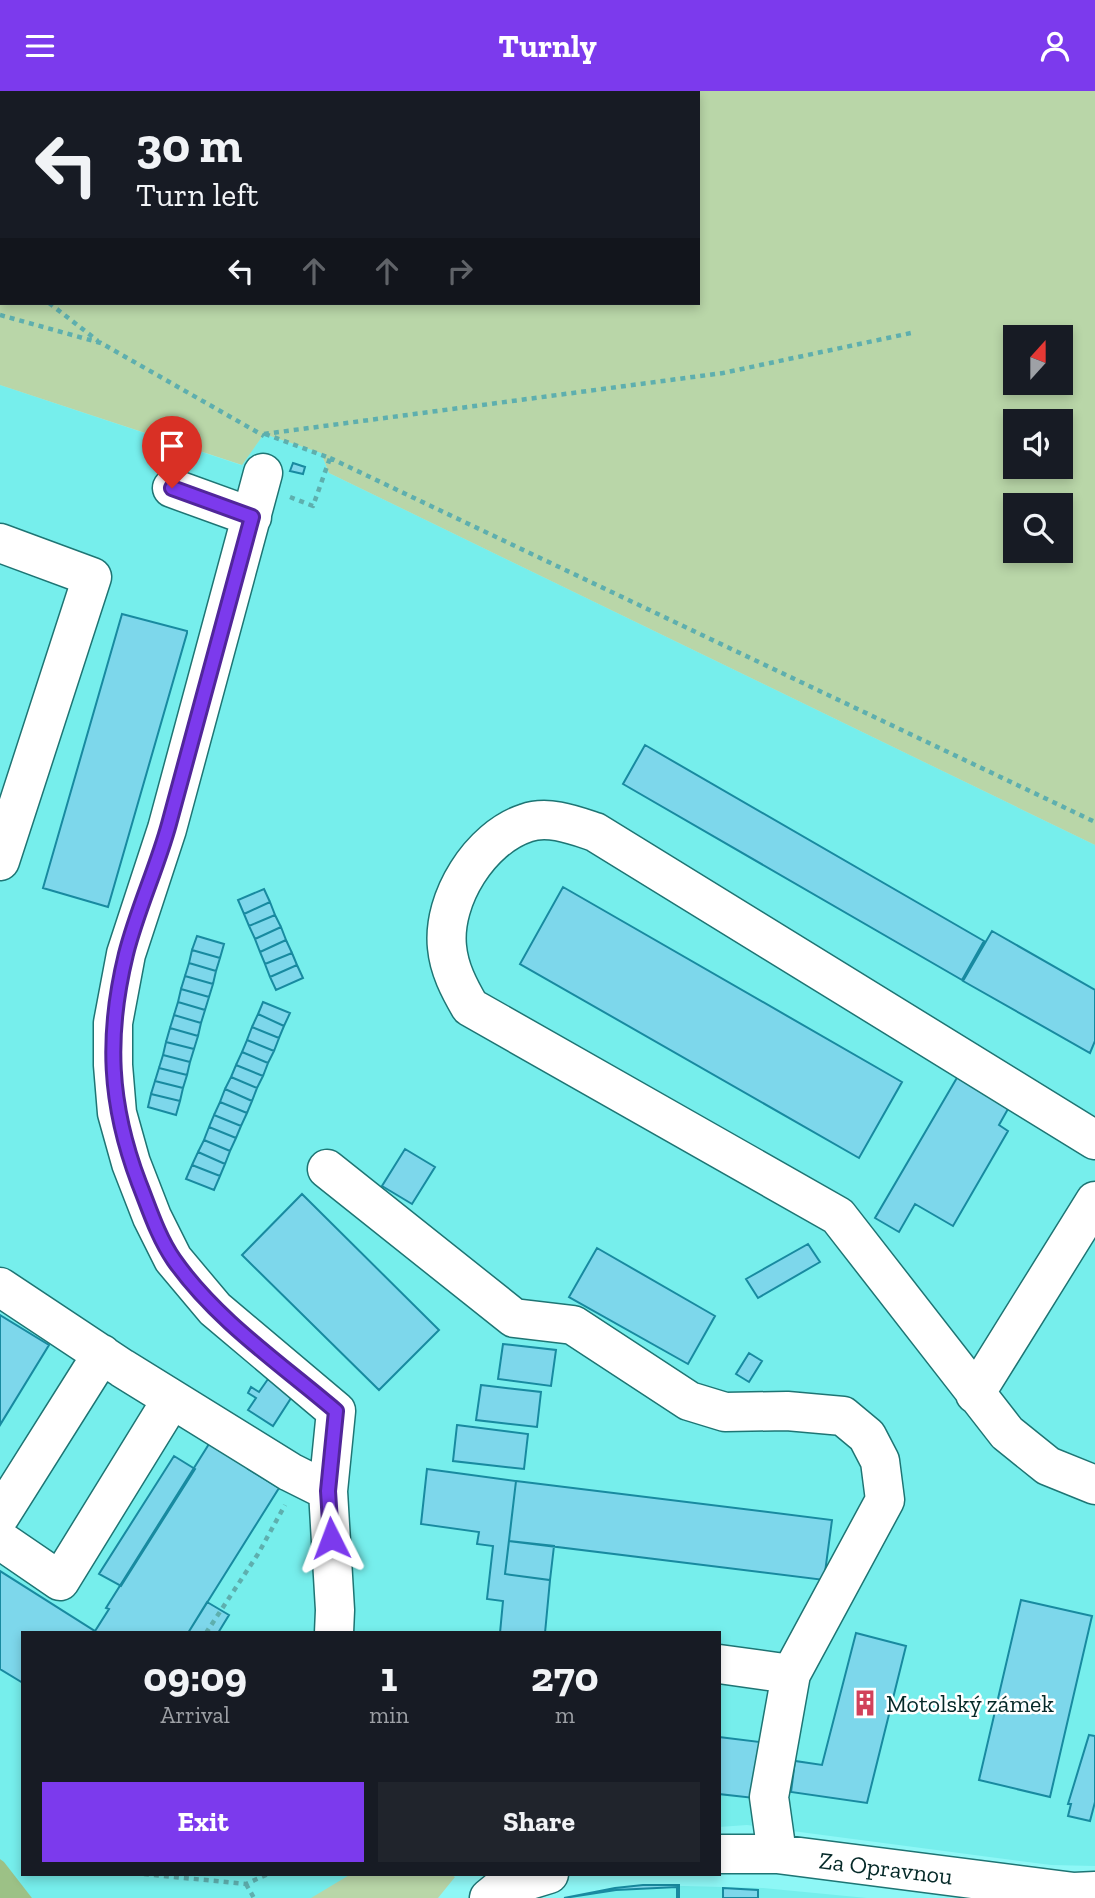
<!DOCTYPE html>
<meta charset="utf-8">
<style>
:root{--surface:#171b24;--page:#20242c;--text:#f1f3f6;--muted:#9ea1a6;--accent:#7c3aed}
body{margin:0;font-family:"Zilla Slab",serif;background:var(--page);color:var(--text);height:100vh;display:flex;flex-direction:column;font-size:26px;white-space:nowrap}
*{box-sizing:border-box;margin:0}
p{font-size:23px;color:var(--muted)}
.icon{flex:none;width:38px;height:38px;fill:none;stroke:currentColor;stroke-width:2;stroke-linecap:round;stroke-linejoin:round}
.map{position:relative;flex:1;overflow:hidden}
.sheet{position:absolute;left:21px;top:1540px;width:700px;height:245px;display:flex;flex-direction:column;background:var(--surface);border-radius:0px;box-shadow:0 4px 10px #0003}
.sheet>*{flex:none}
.banner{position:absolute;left:0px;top:0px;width:700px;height:214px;box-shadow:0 4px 10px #0003;background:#171b24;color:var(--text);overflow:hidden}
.needle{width:46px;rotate:21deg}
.fabs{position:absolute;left:1003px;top:234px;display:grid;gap:14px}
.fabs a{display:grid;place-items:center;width:70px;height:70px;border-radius:0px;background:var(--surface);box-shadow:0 4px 10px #0003;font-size:35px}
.pin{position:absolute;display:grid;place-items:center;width:60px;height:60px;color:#fff;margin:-72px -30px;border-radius:50% 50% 50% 0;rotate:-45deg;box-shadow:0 0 7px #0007}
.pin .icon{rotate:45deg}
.me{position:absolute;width:77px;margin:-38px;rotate:357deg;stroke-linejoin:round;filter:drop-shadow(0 0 5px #0008)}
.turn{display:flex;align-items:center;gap:24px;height:147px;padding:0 21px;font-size:32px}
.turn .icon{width:91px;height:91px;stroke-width:2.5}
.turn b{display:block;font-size:49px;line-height:60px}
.lanes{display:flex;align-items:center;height:66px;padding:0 21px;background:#0003;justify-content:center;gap:35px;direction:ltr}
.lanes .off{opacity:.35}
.eta{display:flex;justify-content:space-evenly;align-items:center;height:119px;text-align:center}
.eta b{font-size:42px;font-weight:700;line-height:49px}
.primary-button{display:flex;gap:14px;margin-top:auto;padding:14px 21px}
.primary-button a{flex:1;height:80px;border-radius:0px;background:var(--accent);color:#fff;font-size:28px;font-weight:700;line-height:80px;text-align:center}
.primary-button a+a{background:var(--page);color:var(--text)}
header{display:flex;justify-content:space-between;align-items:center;height:91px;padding:0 21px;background:var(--accent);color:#fff;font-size:32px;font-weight:700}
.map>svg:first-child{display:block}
</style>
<header><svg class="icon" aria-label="menu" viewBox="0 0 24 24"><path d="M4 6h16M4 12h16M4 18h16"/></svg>Turnly<svg class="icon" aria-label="person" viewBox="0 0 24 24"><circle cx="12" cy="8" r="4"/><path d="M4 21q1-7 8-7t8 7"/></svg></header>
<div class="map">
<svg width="1095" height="1807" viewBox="0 0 1095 1807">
<rect width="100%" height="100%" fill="#8ef7f6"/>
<!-- built -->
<path fill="#76eeec" d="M 0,294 L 241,374 L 264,343 L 321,362 L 329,382 L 1095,754 L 1095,1775 L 1051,1774 L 747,1734 L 719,1736 L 719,1542 L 23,1542 L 23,1783 L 360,1783 L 316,1807 L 32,1807 L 0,1768 Z
M 643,1794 L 763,1797 L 867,1807 L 564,1807 L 615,1797 Z"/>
<!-- green -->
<path fill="#b9d6a8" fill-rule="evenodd" d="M 0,0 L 1095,0 L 1095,754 L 329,382 L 321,362 L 264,343 L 242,374 L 0,294 ZM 2,2 L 698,2 L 698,212 L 2,212 ZM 1015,247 L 1060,247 L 1060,292 L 1015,292 ZM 1015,331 L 1060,331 L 1060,376 L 1015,376 ZM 1015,415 L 1060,415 L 1060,460 L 1015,460 Z
M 351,1783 L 450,1783 L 455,1786 L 438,1807 L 311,1807 Z"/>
<!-- forest -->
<path fill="#9cc186" d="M 0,1768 L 4,1771 L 32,1807 L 0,1807 Z"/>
<!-- building -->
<path fill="#7dd7eb" stroke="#188aa0" stroke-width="2" d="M 293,372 L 305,376 L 303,383 L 290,380 Z
M 122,523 L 187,540 L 187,542 L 108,816 L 43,797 Z
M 645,654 L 984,850 L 962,889 L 623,693 Z
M 563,796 L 902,991 L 859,1067 L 520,873 Z
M 264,798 L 270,811 L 244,823 L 238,809 Z
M 270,811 L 275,824 L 249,835 L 244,823 Z
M 275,824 L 281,836 L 255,848 L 249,835 Z
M 281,836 L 286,849 L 260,861 L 255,848 Z
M 992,840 L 1095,899 L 1095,950 L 1090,962 L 963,890 Z
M 197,845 L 224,853 L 220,867 L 192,859 Z
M 286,849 L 292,862 L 265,873 L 260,861 Z
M 192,859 L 220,867 L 216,880 L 189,872 Z
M 292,862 L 297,874 L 270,886 L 265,873 Z
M 189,872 L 216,880 L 213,893 L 185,885 Z
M 297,874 L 303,887 L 276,899 L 270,886 Z
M 185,885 L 213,893 L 209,906 L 181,898 Z
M 181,898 L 209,906 L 205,919 L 178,911 Z
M 178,911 L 205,919 L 201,932 L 174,924 Z
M 263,911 L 290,922 L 284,935 L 258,923 Z
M 258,923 L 284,935 L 279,947 L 252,936 Z
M 174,924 L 201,932 L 198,945 L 170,937 Z
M 252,936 L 279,947 L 274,960 L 247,949 Z
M 170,937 L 198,945 L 194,958 L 166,951 Z
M 247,949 L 274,960 L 268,972 L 242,961 Z
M 166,951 L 194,958 L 190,971 L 163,964 Z
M 242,961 L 268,972 L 263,985 L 236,974 Z
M 163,964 L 190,971 L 187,984 L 159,977 Z
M 236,974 L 263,985 L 257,997 L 231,986 Z
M 159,977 L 187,984 L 183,997 L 155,990 Z
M 958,985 L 1013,1009 L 999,1034 L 1008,1040 L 953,1135 L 915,1113 L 899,1141 L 875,1127 Z
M 231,986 L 257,997 L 252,1010 L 225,998 Z
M 155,990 L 183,997 L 180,1010 L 151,1003 Z
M 225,998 L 252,1010 L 247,1022 L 220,1011 Z
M 151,1003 L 180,1010 L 176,1024 L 148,1016 Z
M 220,1011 L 247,1022 L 241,1035 L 214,1024 Z
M 214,1024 L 241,1035 L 236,1047 L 209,1036 Z
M 209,1036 L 236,1047 L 230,1060 L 204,1049 Z
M 204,1049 L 230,1060 L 225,1073 L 198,1061 Z
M 405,1058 L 435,1076 L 412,1113 L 382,1095 Z
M 198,1061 L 225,1073 L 220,1085 L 192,1074 Z
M 192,1074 L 220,1085 L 214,1099 L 186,1088 Z
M 302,1103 L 439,1239 L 379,1299 L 242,1164 Z
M 808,1153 L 820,1171 L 758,1207 L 746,1188 Z
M 597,1157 L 715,1225 L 688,1273 L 569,1206 Z
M 0,1224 L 49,1254 L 0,1334 Z
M 503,1253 L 556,1259 L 551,1295 L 498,1288 Z
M 749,1262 L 762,1270 L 749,1291 L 736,1283 Z
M 268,1288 L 293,1304 L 273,1335 L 248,1319 L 256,1307 L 248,1302 L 251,1296 L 259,1301 Z
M 481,1294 L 541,1301 L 537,1336 L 476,1329 Z
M 457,1334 L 528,1343 L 524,1378 L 453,1370 Z
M 209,1353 L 252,1371 L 248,1378 L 279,1397 L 188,1542 L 23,1542 L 23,1592 L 0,1578 L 0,1480 L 95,1540 L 109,1518 L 106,1517 Z
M 174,1365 L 195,1378 L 121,1495 L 99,1483 Z
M 427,1378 L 516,1390 L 505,1483 L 550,1489 L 545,1542 L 500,1542 L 503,1510 L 487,1508 L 493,1455 L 477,1453 L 479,1441 L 421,1433 Z
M 516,1390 L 832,1429 L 824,1489 L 509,1450 Z
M 509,1450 L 554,1455 L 550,1489 L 505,1483 Z
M 1021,1509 L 1092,1525 L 1050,1706 L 979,1689 Z
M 207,1511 L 229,1524 L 218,1542 L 188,1542 Z
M 856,1542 L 906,1555 L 867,1712 L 791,1701 L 795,1670 L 822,1674 Z
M 1089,1644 L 1095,1645 L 1095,1711 L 1090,1730 L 1068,1725 L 1071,1713 L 1068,1713 Z
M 719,1646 L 760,1651 L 754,1707 L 719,1703 Z
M 643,1794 L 679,1794 L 679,1807 L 677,1807 L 677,1796 L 616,1799 L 564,1807 L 615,1797 Z
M 723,1797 L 758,1799 L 758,1807 L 723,1807 Z"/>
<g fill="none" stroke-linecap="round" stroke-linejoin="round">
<!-- minor casing -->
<g stroke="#1e7574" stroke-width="41">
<path id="minor" d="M 263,382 L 167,738 L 126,863 L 113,932 L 113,974 L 117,1022 L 131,1072 L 152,1126 L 173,1168 L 215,1218 L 336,1320 L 328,1400 L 335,1519 L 334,1542
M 172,397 L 252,426
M 0,452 L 92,486 L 0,770
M 1095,1049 L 595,741 C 574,734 548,724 526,732 C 480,747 442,808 447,856 C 449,878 459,897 470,916 L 838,1125 L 1007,1342 L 1048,1375 L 1095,1394
M 327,1078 L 514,1227 L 573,1234 L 689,1310 L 725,1321 L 787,1320 L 843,1325 L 867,1345 L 880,1370 L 885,1409 L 791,1583
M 0,1196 L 122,1277 L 290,1381 L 328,1400
M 975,1303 L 1095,1110
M 0,1425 L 102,1263
M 0,1449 L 60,1490 L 172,1308
M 719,1573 L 791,1583 L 769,1706 L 777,1763
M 719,1763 L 777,1763 L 1074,1801 L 1095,1800
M 489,1807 L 500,1798 L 549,1783"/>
</g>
<!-- path -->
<path stroke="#5eafae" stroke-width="4.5" stroke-dasharray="5 5" stroke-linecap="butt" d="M 0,181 L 2,181
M 49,212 L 98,250
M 0,224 L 101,252 L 264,345
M 264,343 L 723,282 L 911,242
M 265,343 L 330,367 L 313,415 L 290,406
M 330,367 L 1095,731
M 206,1542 L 258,1463 L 285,1414
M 144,1783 L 246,1793 L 268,1783
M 246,1793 L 254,1807"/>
<!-- minor -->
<use href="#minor" stroke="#fff" stroke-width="38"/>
</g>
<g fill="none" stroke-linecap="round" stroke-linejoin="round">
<!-- route casing -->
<g stroke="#51269a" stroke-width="18">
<path id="route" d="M 172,397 L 252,426 C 225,528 197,630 169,733 C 157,777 137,819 126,863 C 106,945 109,1013 139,1092 C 149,1117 158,1146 174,1169 C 216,1229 281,1273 336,1320 L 328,1400 L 331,1447"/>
</g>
<!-- route -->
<use href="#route" stroke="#7c3aed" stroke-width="12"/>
</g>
<!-- icons -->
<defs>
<g id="building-bare" transform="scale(2.1)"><path d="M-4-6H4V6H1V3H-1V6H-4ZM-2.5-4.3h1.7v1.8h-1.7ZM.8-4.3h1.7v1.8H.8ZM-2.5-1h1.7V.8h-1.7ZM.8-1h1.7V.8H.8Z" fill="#d1415a" stroke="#fff" stroke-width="2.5" paint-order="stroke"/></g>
</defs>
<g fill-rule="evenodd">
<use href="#building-bare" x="865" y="1612"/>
</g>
<g text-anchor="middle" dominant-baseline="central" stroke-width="5" stroke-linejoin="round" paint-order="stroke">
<!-- poi labels -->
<g font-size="24" fill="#052928" stroke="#fff" text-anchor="start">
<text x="886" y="1612">Motolský zámek</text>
</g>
<!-- street labels -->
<g font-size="24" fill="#052928" stroke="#fff">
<text transform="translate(886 1777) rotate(7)">Za Opravnou</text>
</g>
</g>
</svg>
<div class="fabs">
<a><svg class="needle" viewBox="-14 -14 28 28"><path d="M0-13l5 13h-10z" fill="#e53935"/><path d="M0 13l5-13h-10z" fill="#9ea1a6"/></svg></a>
<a><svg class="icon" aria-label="sound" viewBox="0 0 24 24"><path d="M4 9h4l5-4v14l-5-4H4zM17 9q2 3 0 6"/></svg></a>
<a><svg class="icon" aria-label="search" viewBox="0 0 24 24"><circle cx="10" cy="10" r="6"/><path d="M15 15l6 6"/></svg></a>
</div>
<div class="pin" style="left:172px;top:397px;background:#d93025"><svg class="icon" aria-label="arrive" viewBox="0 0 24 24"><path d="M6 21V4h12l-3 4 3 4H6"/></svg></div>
<svg class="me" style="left:331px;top:1447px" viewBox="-20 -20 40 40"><path d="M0-17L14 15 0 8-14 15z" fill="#7c3aed" stroke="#fff" stroke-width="4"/></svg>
<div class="banner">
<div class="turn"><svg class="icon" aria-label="left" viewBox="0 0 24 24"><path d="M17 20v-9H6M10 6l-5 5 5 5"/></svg><div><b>30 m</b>Turn left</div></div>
<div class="lanes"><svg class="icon" aria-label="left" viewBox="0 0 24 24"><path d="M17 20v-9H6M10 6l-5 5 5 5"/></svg><svg class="icon off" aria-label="ahead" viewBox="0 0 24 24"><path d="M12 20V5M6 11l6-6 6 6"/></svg><svg class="icon off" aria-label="ahead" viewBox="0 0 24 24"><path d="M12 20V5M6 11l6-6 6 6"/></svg><svg class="icon off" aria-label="right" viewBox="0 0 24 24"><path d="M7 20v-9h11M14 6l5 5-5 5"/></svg></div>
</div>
<section class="sheet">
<div class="eta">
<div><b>09:09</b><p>Arrival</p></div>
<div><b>1</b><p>min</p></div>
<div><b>270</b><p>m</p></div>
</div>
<div class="primary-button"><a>Exit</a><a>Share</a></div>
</section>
</div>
